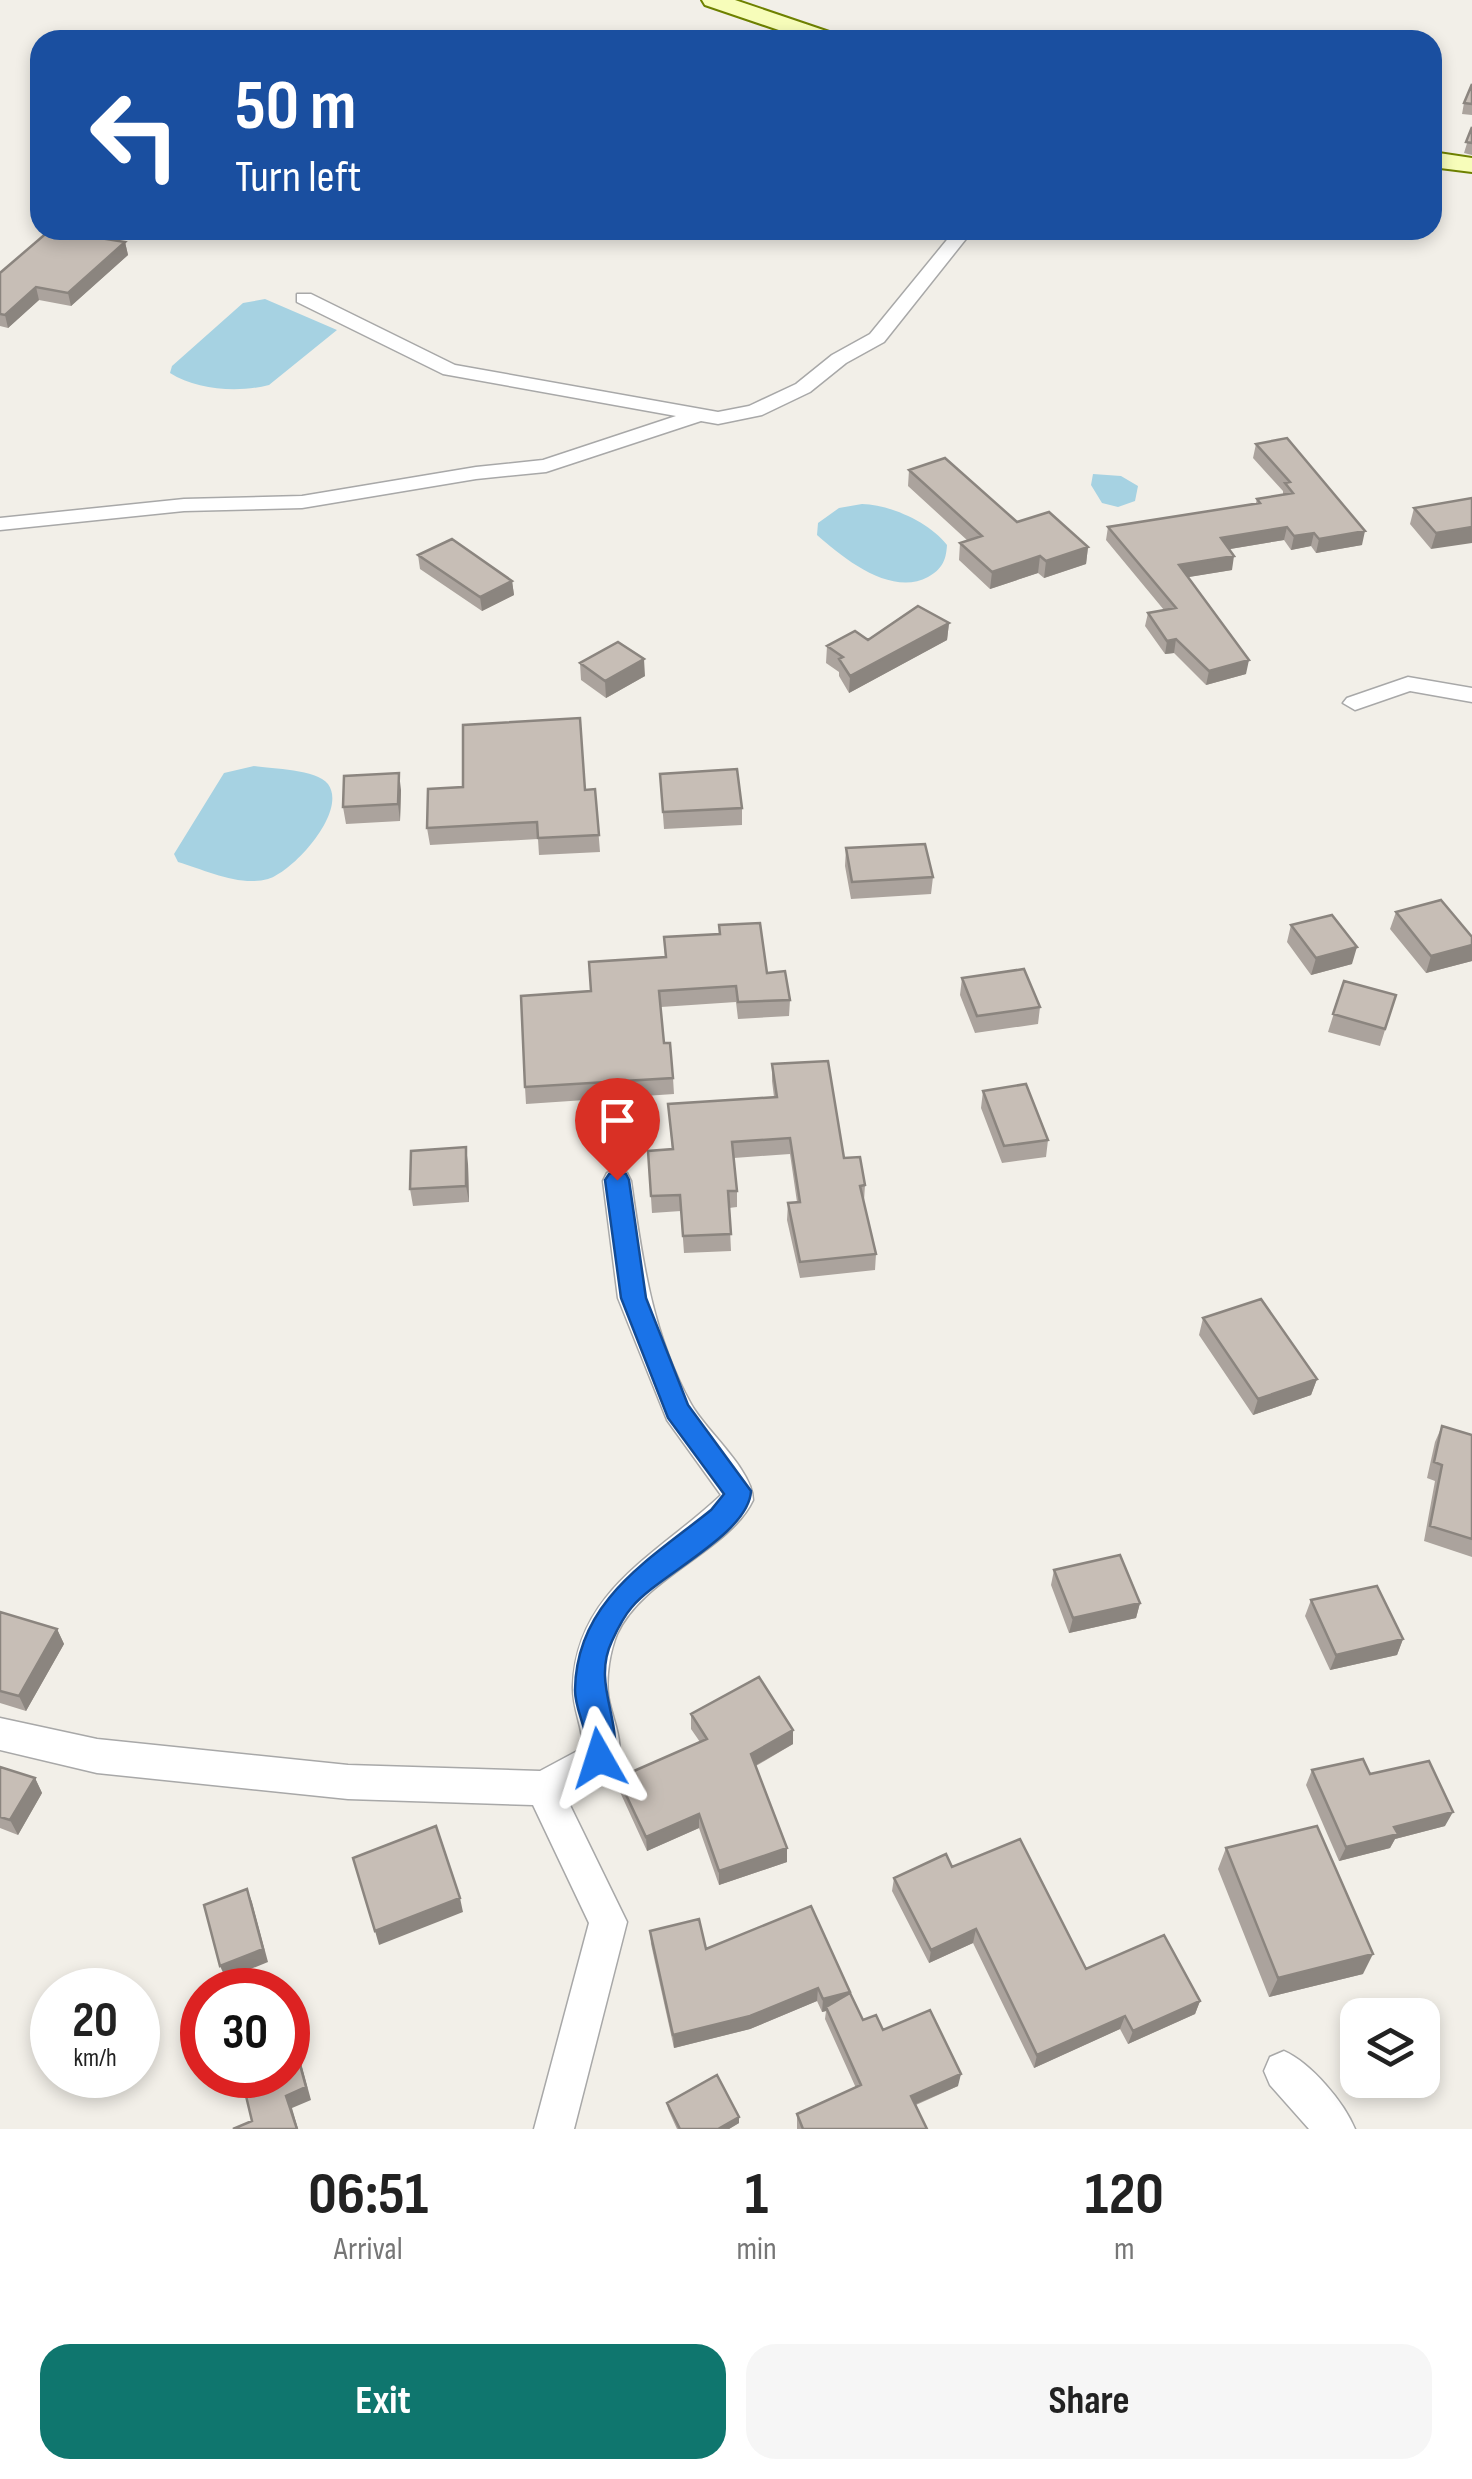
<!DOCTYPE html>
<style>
:root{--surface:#fff;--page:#f6f6f6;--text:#222;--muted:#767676;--accent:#0f766e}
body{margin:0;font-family:"Sofia Sans Condensed",sans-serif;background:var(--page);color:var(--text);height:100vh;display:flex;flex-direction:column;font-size:38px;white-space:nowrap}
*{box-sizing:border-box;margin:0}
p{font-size:32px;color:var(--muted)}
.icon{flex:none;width:55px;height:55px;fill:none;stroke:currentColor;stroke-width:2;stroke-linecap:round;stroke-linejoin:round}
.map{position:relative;height:2129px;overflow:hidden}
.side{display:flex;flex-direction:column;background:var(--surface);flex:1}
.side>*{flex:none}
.banner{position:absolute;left:30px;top:30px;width:1412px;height:210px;border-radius:30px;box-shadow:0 5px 15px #0003;background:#1a4fa0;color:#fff;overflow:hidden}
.tools{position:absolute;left:1340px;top:1998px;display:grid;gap:20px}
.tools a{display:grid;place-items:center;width:100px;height:100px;border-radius:20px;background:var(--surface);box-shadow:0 5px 15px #0003;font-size:50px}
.speed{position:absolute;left:30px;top:1968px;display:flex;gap:20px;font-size:50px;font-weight:700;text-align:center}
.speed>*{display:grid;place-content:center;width:130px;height:130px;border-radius:50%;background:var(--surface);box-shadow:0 5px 15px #0003;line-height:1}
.speed small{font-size:25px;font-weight:400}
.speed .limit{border:15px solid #d22;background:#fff;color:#111}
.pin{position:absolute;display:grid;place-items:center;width:85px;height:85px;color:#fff;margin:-102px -42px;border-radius:50% 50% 50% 0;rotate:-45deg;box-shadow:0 0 10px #0007}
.pin .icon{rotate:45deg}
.me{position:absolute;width:110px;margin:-55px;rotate:354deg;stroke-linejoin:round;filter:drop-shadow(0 0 8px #0008)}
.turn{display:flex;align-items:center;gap:35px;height:210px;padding:0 40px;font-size:45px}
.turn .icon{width:130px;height:130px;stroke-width:2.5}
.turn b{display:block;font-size:70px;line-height:85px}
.eta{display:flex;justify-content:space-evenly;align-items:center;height:170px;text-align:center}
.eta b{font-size:60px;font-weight:700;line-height:70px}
.button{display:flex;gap:20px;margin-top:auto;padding:20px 40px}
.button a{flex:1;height:115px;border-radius:30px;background:var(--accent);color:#fff;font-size:40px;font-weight:700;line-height:115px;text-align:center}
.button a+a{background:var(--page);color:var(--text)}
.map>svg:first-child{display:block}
</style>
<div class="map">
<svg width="1472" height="2129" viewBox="0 0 1472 2129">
<rect width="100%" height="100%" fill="#f2efe8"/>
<!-- water -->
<path fill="#a6d2e2" d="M 265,299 L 337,330 L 269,385 C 238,393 197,390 170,373 L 172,366 L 243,303 Z
M 1093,474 L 1121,476 L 1138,486 L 1135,501 L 1118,507 L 1102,503 L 1091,485 Z
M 862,504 C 891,505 929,522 947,545 C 946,561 942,569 928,577 C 892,597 844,559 817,535 L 818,523 L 839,508 Z
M 254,766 C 273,769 316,769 328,784 C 348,811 294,871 268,879 C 240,887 205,870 178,862 L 174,854 L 224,773 Z"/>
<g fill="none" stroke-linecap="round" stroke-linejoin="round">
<!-- street casing -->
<g stroke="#a8a8a8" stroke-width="3">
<path id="street" d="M 955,230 L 973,230 L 884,342 L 846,363 L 810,392 L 762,415 L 718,424 L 701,421 L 546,472 L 476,479 L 302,508 L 184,511 L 0,530 L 0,518 L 184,499 L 302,496 L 476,467 L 543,460 L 676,416 L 443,374 L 297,302 L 297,294 L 311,294 L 455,365 L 718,412 L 749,406 L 796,384 L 832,355 L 870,334 Z
M 1408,677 L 1472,688 L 1472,702 L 1410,691 L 1355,710 L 1343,703 L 1347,698 Z
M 617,1170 L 627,1173 L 631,1181 C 642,1258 652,1334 691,1404 C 706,1431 753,1470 753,1500 C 729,1551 643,1577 617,1634 C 610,1651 606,1676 608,1694 C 610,1717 630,1748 612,1769 C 603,1780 578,1788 565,1795 L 627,1922 L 574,2129 L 534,2129 L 589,1923 L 533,1805 L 348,1799 L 97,1773 L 0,1750 L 0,1718 L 97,1739 L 348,1765 L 540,1771 L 583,1748 C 583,1727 572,1708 573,1686 C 576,1590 660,1553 721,1495 L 667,1420 L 618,1298 L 603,1181 L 607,1173 Z
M 1284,2051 C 1311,2063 1344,2102 1355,2129 L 1309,2129 L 1270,2085 L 1264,2071 L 1270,2057 Z"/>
</g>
<!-- secondary casing -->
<g stroke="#6e8100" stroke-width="4">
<path id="secondary" d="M 702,0 L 735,0 L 838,35 L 841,40 L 808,40 L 705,5 Z
M 1432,152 L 1472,158 L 1472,172 L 1432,167 Z"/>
</g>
<!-- street -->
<use href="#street" fill="#fff" fill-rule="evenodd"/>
<!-- secondary -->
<use href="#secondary" fill="#f7fdba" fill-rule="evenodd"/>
</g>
<!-- wall -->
<path fill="#aba39d" d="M 1472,84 L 1472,115 L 1462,114 L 1464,103 Z
M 1472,127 L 1472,155 L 1464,153 Z
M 125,242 L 128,255 L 71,306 L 39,300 L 8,328 L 0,326 L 0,273 Z
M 1256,444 L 1362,545 L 1316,553 L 1311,546 L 1291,550 L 1284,540 L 1230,549 L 1232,570 L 1188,577 L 1246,674 L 1206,685 L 1174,653 L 1165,654 L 1145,626 L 1148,613 L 1164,610 L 1106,540 L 1108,527 L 1256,503 L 1257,499 L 1283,495 L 1283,491 L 1253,458 Z
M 909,470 L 1017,522 L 1088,547 L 1086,564 L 1044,578 L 1038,573 L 990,589 L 959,560 L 960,543 L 968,541 L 908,486 Z
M 1472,498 L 1431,549 L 1410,524 L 1414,508 Z
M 418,555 L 512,581 L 514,595 L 482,611 L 420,569 Z
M 949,623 L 947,640 L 849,693 L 839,676 L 839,672 L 826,663 L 827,646 L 868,640 Z
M 580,663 L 645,676 L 606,698 L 581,680 Z
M 660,774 L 742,808 L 742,825 L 664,829 Z
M 595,789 L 600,852 L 539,855 L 538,839 L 430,845 L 427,828 L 585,790 Z
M 401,790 L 400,821 L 346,824 L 343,807 Z
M 846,848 L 933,877 L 931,894 L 851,899 L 845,866 Z
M 1396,912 L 1472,961 L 1426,973 L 1390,929 Z
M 719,925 L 767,973 L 790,1000 L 789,1016 L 738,1019 L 736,1002 L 661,1007 L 664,1043 L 673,1078 L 674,1094 L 526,1104 L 525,1087 L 591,991 L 665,957 L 664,937 L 719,934 Z
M 1291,925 L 1352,964 L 1311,975 L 1287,942 Z
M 962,978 L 1040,1007 L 1038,1024 L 975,1033 L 960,995 Z
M 1344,981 L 1396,995 L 1380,1046 L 1328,1032 Z
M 772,1064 L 865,1185 L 864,1201 L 876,1254 L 875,1270 L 800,1278 L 787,1220 L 788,1203 L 797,1202 L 790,1154 L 734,1158 L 737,1191 L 737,1207 L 729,1208 L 731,1251 L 684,1253 L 681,1211 L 652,1213 L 648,1151 L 672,1149 L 668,1104 L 774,1097 L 772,1081 Z
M 983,1091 L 1048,1140 L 1046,1157 L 1002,1163 L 981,1108 Z
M 468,1164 L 469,1202 L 413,1206 L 410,1189 Z
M 1203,1318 L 1317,1379 L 1311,1395 L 1253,1415 L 1199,1335 Z
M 1442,1426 L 1472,1435 L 1472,1557 L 1424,1541 L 1435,1481 L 1427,1478 L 1435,1442 Z
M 1054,1570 L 1140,1603 L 1136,1618 L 1069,1633 L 1051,1585 Z
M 1311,1600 L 1403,1639 L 1397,1655 L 1330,1670 L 1305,1616 Z
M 0,1612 L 57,1629 L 64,1644 L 26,1711 L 0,1703 Z
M 691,1714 L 793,1744 L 756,1766 L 787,1848 L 787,1862 L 719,1885 L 699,1828 L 647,1851 L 620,1792 L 618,1778 L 700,1742 L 691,1729 Z
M 0,1767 L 35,1778 L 42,1793 L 18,1835 L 0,1828 Z
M 1312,1770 L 1370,1774 L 1445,1826 L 1395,1839 L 1390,1848 L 1339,1861 L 1306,1785 Z
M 1226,1848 L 1363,1974 L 1269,1997 L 1218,1869 Z
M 952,1867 L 1086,1969 L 1200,2001 L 1195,2014 L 1128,2044 L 1120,2029 L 1034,2068 L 973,1943 L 929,1963 L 892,1891 L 894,1878 Z
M 811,1906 L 863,2020 L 883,2030 L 958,2086 L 916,2105 L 927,2129 L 797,2129 L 797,2114 L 856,2088 L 825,2019 L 826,2011 L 822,2012 L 817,2001 L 750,2029 L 674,2048 L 651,1944 L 650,1931 L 706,1949 Z
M 667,2103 L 739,2117 L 739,2123 L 729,2129 L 677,2129 L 668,2109 Z"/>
<!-- shaded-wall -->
<path fill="#8b857f" d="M 125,242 L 128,255 L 71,306 L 68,293 Z
M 36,287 L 39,300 L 8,328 L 5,315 Z
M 1287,527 L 1284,540 L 1218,551 L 1221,538 Z
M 1472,527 L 1472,543 L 1431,549 L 1436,533 Z
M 1365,531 L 1362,545 L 1316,553 L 1319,539 Z
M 1314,533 L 1311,546 L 1291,550 L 1294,536 Z
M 1088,547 L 1086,564 L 1044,578 L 1046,561 Z
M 1040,556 L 1038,573 L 990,589 L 992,572 Z
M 1234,556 L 1232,570 L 1177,579 L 1179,565 Z
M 512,581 L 514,595 L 482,611 L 480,597 Z
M 949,623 L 947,640 L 849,693 L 850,676 Z
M 1176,639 L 1174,653 L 1165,654 L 1167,641 Z
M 644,659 L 645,676 L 606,698 L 605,681 Z
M 1249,660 L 1246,674 L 1206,685 L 1209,671 Z
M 399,773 L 401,790 L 400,821 L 398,804 Z
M 1472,945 L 1472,961 L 1426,973 L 1431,956 Z
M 1357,947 L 1352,964 L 1311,975 L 1316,958 Z
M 466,1147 L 468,1164 L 469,1202 L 466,1186 Z
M 1317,1379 L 1311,1395 L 1253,1415 L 1258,1399 Z
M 1140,1603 L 1136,1618 L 1069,1633 L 1073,1618 Z
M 57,1629 L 64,1644 L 26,1711 L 19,1696 Z
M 1403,1639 L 1397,1655 L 1330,1670 L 1336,1655 Z
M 793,1730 L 793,1744 L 751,1768 L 751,1754 Z
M 35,1778 L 42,1793 L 18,1835 L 10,1820 Z
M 1453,1812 L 1445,1826 L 1395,1839 L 1390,1848 L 1339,1861 L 1346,1847 L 1394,1827 Z
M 699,1814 L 699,1828 L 647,1851 L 646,1837 Z
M 787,1848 L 787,1862 L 719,1885 L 719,1871 Z
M 247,1889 L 252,1902 L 268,1962 L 226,1979 L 220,1966 Z
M 460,1898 L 463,1912 L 379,1945 L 375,1931 Z
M 976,1929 L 973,1943 L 929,1963 L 931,1950 Z
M 1373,1954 L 1363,1974 L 1269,1997 L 1278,1978 Z
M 818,1988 L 817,2001 L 750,2029 L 674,2048 L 673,2035 Z
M 850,1992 L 849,2005 L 826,2007 L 826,2011 L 822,2012 L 823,1999 Z
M 1200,2001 L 1195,2014 L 1128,2044 L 1133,2031 Z
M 1125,2016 L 1120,2029 L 1034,2068 L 1037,2055 Z
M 290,2028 L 295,2041 L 311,2100 L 292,2108 L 298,2129 L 297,2129 L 286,2096 Z
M 961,2074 L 958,2086 L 909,2107 L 911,2096 Z
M 739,2117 L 739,2123 L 729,2129 L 718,2129 Z"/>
<!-- building -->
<path fill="#c7beb6" stroke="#8b857f" stroke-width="2.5" d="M 1472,84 L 1472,104 L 1464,103 Z
M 1472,127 L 1472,143 L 1466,142 Z
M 50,230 L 125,242 L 68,293 L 36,287 L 5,315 L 0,314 L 0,273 Z
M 1287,438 L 1365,531 L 1319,539 L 1314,533 L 1294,536 L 1287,527 L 1221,538 L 1234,556 L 1179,565 L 1249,660 L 1209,671 L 1176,639 L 1167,641 L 1148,613 L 1176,608 L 1108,527 L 1260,503 L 1257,499 L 1293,493 L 1285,483 L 1290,482 L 1256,444 Z
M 945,458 L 1017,522 L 1049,512 L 1088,547 L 1046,561 L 1040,556 L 992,572 L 960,543 L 982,536 L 909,470 Z
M 1472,498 L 1472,527 L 1436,533 L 1414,508 Z
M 452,539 L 512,581 L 480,597 L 418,555 Z
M 918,606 L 949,623 L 850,676 L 839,659 L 843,657 L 827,646 L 855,631 L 868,640 Z
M 618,642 L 644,659 L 605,681 L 580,663 Z
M 580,718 L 585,790 L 595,789 L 599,835 L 538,838 L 537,822 L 427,828 L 428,789 L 463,787 L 463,725 Z
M 737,769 L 742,808 L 663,812 L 660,774 Z
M 399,773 L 398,804 L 343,807 L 344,776 Z
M 925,844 L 933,877 L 852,882 L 846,848 Z
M 1441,900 L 1472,937 L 1472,945 L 1431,956 L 1396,912 Z
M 1332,915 L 1357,947 L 1316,958 L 1291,925 Z
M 760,923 L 767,973 L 785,971 L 790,1000 L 738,1002 L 736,986 L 659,991 L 664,1043 L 670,1043 L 673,1078 L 525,1087 L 521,996 L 591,991 L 589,962 L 666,957 L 664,937 L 720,934 L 719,925 Z
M 1024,969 L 1040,1007 L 977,1016 L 962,978 Z
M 1344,981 L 1396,995 L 1385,1029 L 1333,1014 Z
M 828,1061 L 844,1158 L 860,1157 L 865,1185 L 860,1186 L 876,1254 L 800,1262 L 788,1203 L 800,1202 L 790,1138 L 732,1142 L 737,1191 L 728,1191 L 731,1234 L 683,1236 L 680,1195 L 651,1196 L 648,1151 L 673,1149 L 668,1104 L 777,1097 L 772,1064 Z
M 1026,1084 L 1048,1140 L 1004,1146 L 983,1091 Z
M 466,1147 L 466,1186 L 410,1189 L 411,1151 Z
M 1261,1299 L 1317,1379 L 1258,1399 L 1203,1318 Z
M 1442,1426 L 1472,1435 L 1472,1539 L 1430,1526 L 1442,1465 L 1434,1462 Z
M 1120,1555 L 1140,1603 L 1073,1618 L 1054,1570 Z
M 1377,1586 L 1403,1639 L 1336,1655 L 1311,1600 Z
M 0,1612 L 57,1629 L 19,1696 L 0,1691 Z
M 759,1677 L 793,1730 L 751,1754 L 787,1848 L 719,1871 L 699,1814 L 646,1837 L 618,1778 L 707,1739 L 691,1714 Z
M 1363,1759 L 1370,1774 L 1429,1761 L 1453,1812 L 1394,1827 L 1398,1834 L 1346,1847 L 1312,1770 Z
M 0,1767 L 35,1778 L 10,1820 L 0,1817 Z
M 436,1826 L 460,1898 L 375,1931 L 353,1858 Z
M 1317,1826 L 1373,1954 L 1278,1978 L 1226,1848 Z
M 1020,1839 L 1086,1969 L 1164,1935 L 1200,2001 L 1133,2031 L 1125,2016 L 1037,2055 L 976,1929 L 931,1950 L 894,1878 L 946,1854 L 952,1867 Z
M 247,1889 L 263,1949 L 220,1966 L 204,1905 Z
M 811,1906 L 850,1992 L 823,1999 L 818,1988 L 750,2016 L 673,2035 L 650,1931 L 699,1919 L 706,1949 Z
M 850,1993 L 863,2020 L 876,2015 L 883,2030 L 930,2010 L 961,2074 L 911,2096 L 927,2129 L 803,2129 L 797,2114 L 861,2085 L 826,2007 Z
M 290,2028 L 306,2087 L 286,2096 L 297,2129 L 233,2129 L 252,2121 L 241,2075 L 288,2075 L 288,2029 Z
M 717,2075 L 739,2117 L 718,2129 L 680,2129 L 667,2103 Z"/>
<!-- route -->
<path fill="#1a73e8" stroke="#114b97" stroke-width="2.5" d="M 617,1171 L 626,1174 L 629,1180 L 646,1298 L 688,1405 L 751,1491 C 749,1534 658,1575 632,1607 C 624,1616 617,1630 612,1641 C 590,1687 628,1727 610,1768 L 599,1772 L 589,1768 L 585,1758 C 592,1734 575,1714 575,1690 C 576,1601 649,1560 711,1510 L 724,1494 L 668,1418 L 621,1298 L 605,1180 L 609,1174 Z"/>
</svg>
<div class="tools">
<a><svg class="icon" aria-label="layers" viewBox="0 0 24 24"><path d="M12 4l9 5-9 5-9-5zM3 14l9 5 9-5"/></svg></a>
</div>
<div class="speed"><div>20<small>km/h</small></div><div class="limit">30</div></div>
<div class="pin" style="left:617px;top:1180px;background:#d93025"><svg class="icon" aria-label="arrive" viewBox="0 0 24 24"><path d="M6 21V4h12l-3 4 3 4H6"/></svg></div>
<svg class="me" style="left:599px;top:1758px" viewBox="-20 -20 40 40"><path d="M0-17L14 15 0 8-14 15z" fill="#1a73e8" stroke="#fff" stroke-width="4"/></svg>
<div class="banner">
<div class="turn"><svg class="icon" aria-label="left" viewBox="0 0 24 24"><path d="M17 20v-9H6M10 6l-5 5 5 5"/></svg><div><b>50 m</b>Turn left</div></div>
</div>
</div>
<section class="side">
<div class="eta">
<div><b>06:51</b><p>Arrival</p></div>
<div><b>1</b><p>min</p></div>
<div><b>120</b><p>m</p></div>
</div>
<div class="button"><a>Exit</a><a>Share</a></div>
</section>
